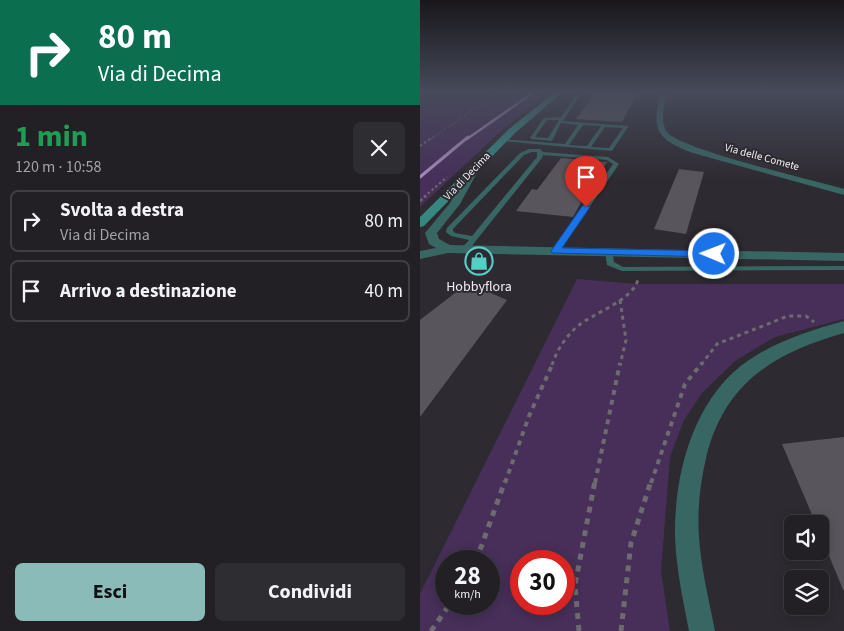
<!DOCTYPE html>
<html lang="it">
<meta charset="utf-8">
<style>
:root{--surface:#222025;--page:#2e2d32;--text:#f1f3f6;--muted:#a2a3a7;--line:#3f3e42;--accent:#8bbbb9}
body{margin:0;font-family:"Source Sans 3",sans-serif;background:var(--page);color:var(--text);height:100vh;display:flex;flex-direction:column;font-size:19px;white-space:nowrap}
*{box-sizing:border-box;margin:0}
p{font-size:16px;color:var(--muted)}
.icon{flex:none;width:28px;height:28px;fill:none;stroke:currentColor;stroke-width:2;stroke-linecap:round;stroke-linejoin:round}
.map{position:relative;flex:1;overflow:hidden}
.details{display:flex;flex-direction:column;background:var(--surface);width:420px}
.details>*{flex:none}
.hud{background:#0b6e4f;color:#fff;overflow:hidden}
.tools{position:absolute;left:364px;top:515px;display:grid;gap:10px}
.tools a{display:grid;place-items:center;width:45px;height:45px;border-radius:8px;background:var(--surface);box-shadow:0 2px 12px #0003,0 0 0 1px var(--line);font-size:25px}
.speed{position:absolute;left:15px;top:550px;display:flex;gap:10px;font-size:25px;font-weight:700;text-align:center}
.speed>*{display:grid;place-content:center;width:65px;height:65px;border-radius:50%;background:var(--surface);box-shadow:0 2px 12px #0003,0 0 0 1px var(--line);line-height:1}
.speed small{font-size:12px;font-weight:400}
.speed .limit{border:8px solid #d22;background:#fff;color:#111}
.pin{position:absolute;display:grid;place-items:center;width:42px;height:42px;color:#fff;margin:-51px -21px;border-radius:50% 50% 50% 0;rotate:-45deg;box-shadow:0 0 5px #0007}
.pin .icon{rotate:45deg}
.me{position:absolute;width:55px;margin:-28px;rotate:271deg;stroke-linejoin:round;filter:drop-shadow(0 0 4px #0008)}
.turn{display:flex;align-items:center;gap:18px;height:105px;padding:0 15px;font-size:22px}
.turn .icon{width:65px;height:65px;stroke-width:2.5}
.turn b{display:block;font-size:35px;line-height:42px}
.round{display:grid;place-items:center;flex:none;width:52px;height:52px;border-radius:8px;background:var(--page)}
.headline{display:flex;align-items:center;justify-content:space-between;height:85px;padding:0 15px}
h1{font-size:30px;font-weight:700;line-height:38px;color:#1e9e55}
.primary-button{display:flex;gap:10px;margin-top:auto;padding:10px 15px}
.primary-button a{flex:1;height:58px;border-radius:8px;background:var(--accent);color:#111;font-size:20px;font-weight:700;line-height:58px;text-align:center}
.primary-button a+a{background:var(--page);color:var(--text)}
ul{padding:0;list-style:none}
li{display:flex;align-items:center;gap:15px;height:62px;margin:0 10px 8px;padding:0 5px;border:2px solid var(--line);border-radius:8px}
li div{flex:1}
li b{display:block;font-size:19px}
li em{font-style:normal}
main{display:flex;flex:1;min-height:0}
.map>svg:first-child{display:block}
</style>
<main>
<section class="details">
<div class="hud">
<div class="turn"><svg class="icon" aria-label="right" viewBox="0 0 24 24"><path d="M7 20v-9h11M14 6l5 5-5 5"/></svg><div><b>80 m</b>Via di Decima</div></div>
</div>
<div class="headline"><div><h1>1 min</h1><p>120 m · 10:58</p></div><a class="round"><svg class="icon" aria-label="close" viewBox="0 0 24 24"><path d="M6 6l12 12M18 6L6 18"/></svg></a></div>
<ul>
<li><svg class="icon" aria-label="right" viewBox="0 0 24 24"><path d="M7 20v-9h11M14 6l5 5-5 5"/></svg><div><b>Svolta a destra</b><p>Via di Decima</p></div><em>80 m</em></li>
<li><svg class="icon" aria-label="arrive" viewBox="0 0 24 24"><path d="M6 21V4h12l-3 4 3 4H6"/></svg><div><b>Arrivo a destinazione</b></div><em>40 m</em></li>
</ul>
<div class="primary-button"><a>Esci</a><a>Condividi</a></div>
</section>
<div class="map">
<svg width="424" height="631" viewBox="0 0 424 631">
<rect width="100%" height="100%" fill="#2e2a31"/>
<!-- green -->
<path fill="#472f59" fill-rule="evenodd" d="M 0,91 L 130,91 L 81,131 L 0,207 Z
M 157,279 L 217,284 L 424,284 L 424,319 L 355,337 L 315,361 L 282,393 L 264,420 L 250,457 L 241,571 L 250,631 L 0,631 L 0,594 ZM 69,561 L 69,604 L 26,604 L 26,561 ZM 101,561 L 144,561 L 144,604 L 101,604 Z"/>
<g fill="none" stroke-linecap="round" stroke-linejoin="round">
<!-- stream-far1 -->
<path stroke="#a88bbe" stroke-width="2.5" d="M 47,139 L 107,97 L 112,91"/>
<!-- stream -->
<path stroke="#a88bbe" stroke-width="3" d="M 0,177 L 48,137"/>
</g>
<!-- building -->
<path fill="#59555c" d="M 176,92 L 178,92 L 217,94 L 202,122 L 156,119 Z
M 141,158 L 187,162 L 178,177 L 176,176 L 153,217 L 96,211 L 112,189 L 117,190 Z
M 259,169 L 284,172 L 266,234 L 234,229 Z
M 48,283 L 87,300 L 0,417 L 0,320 Z
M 424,437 L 424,592 L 400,534 L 400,524 L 396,524 L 362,444 Z"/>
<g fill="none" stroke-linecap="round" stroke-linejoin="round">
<!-- path-far5 -->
<path stroke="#6d6a70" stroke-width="1" stroke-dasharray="2 2" stroke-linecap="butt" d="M 11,139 L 80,91"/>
<!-- path-far4 -->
<path stroke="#6d6a70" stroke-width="2" stroke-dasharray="2.5 2.5" stroke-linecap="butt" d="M 0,146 L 13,137
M 4,197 L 27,177"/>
<!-- path-far3 -->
<path stroke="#6d6a70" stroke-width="2.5" stroke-dasharray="3 3" stroke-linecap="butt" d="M 0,201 L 6,196"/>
<!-- path-far2 -->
<path stroke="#6d6a70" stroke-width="3" stroke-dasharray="4 4" stroke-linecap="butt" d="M 200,300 L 206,340 L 200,365
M 132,365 C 137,350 146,336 158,326 C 173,313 214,300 218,279
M 281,365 L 297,344 L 368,316 L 386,316 L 394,322"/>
<!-- path-far1 -->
<path stroke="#6d6a70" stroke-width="4" stroke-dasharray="5 5" stroke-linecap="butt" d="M 85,483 L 109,416 L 133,363
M 175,483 L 200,363
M 231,483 L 265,384 L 282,363"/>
<!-- path -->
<path stroke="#6d6a70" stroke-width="5" stroke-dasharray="6 6" stroke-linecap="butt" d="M 56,561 L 85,481
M 11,631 L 30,604
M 159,631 L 155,585 L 175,481
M 201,631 L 211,543 L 231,481"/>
<!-- lane -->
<path fill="#386663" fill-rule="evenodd" d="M 159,91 L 163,91 L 143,121 L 208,126 L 208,127 L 192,151 L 83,141 L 81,140 L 83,139 L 145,144 L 158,125 L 141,123 L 132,141 L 112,139 L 110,138 L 124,118 L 141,117 ZM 127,120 L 139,120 L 128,138 L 115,137 ZM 163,125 L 181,126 L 167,146 L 149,145 ZM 185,127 L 203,128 L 189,148 L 171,147 Z
M 109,149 L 120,149 L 123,152 L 188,157 L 199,164 L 138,253 L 135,253 L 131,251 L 193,164 L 187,160 L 123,155 L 122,158 L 47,252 L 41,252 L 40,250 L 49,240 L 31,236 L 26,232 L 27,228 L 100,153 ZM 112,152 L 117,152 L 117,157 L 52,236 L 35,233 L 33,231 L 33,229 L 104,155 Z
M 186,250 L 192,250 L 194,262 L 203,267 L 424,266 L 424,270 L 202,271 L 187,265 L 185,252 Z"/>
<!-- street -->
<path fill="#386663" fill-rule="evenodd" d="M 241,91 L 247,91 C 245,104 239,121 247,132 C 259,149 396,181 424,189 L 424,195 L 273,153 C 236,139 231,130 241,91 Z
M 53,168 L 58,171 L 40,204 L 17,233 L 19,239 L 30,245 L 424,253 L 424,261 L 28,253 L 0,259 L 0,251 L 16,248 L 9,244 L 5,233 L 30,203 L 48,171 Z
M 424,321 L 424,333 C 354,353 304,383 286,458 C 280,484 277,511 279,537 C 281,569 289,600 295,631 L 269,631 C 263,600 256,568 255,536 C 254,473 274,397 329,360 C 357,341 391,330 424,321 Z"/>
<!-- secondary -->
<path fill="#378781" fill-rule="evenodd" d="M 136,91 L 144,91 L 95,133 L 4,226 L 0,227 L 0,217 L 89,129 Z"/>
</g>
<!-- sky -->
<linearGradient id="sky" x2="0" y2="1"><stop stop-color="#19171b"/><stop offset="0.51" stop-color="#464a5a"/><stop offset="1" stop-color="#464a5a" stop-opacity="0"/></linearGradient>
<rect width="424" height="180" fill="url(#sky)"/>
<!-- route -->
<path fill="#1a73e8" stroke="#114b97" d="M 163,205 L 170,207 L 142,248 L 294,251 L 298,254 L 294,257 L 132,253 L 131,251 Z"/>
<!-- icons -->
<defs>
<g id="shop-ring" transform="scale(1.4375)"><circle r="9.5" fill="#2e2a31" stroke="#55cec5" stroke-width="1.5"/><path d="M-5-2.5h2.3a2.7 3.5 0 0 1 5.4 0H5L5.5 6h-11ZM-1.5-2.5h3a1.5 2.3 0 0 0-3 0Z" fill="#55cec5"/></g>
</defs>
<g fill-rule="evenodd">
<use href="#shop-ring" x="59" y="261"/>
</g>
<g text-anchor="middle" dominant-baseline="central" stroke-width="4" stroke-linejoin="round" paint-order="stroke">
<!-- far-street labels -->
<g font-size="11" fill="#efedf1" stroke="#2e2a31">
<text transform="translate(342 157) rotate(15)">Via delle Comete</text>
<text transform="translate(47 176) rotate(-46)">Via di Decima</text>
</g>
<!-- poi labels -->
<g font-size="14" fill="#efedf1" stroke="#2e2a31">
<text x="59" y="287">Hobbyflora</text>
</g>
</g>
</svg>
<div class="tools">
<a><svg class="icon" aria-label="sound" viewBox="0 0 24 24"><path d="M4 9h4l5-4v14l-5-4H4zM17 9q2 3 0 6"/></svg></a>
<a><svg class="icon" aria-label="layers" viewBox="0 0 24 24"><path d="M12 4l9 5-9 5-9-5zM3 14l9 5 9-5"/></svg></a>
</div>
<div class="speed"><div>28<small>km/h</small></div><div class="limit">30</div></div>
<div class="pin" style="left:166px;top:207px;background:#d93025"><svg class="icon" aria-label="arrive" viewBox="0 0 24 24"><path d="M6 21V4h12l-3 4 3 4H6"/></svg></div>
<svg class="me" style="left:294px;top:254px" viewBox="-20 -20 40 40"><circle r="17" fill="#1a73e8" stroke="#fff" stroke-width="3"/><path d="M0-11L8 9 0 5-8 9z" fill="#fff"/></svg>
</div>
</main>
